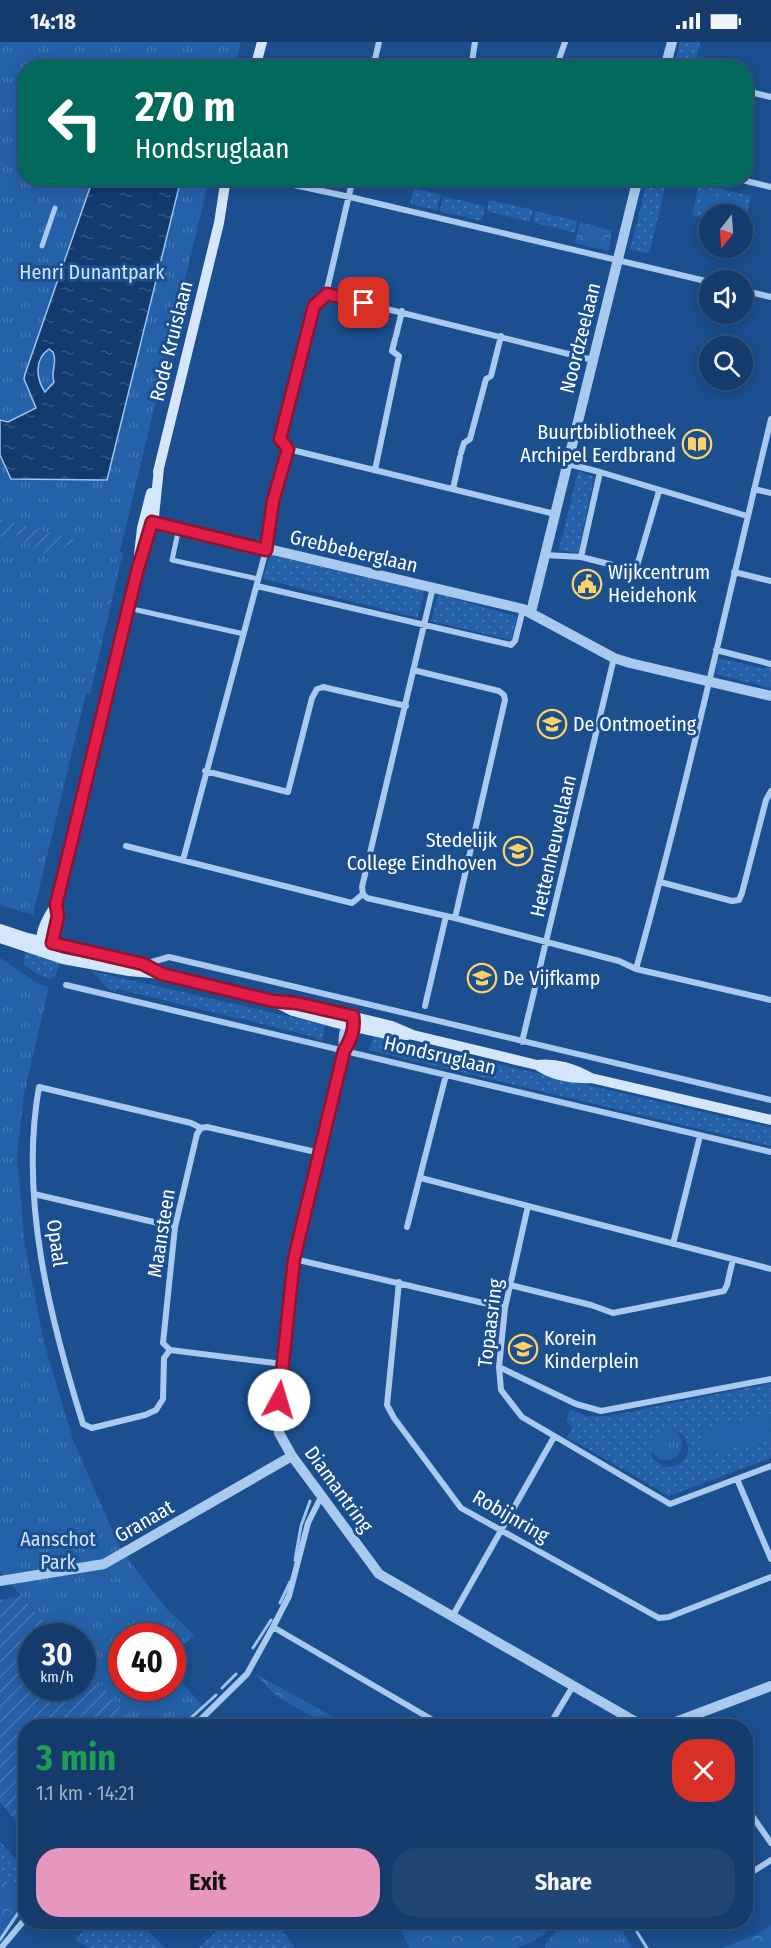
<!DOCTYPE html>
<meta charset="utf-8">
<style>
:root{--surface:#143b6b;--page:#214673;--text:#f1f3f6;--muted:#9dadc1;--line:#33557e;--accent:#e797bd}
body{margin:0;font-family:"Fira Sans Condensed",sans-serif;background:var(--page);color:var(--text);height:100vh;display:flex;flex-direction:column;font-size:22px;white-space:nowrap}
*{box-sizing:border-box;margin:0}
p{font-size:20px;color:var(--muted)}
.icon{flex:none;width:33px;height:33px;fill:none;stroke:currentColor;stroke-width:2;stroke-linecap:round;stroke-linejoin:round}
.map{position:relative;flex:1;overflow:hidden}
.drawer{position:absolute;left:18px;top:1677px;width:735px;height:210px;display:flex;flex-direction:column;background:var(--surface);border-radius:24px;box-shadow:0 3px 15px #0003,0 0 0 2px var(--line)}
.drawer>*{flex:none}
.hud{position:absolute;left:18px;top:18px;width:735px;height:126px;border-radius:24px;box-shadow:0 3px 15px #0003,0 0 0 2px var(--line);background:#00695c;color:#fff;overflow:hidden}
.needle{width:39px;rotate:197deg}
.buttons{position:absolute;left:699px;top:162px;display:grid;gap:12px}
.buttons a{display:grid;place-items:center;width:54px;height:54px;border-radius:50%;background:var(--surface);box-shadow:0 3px 15px #0003,0 0 0 2px var(--line);font-size:30px}
.speed{position:absolute;left:18px;top:1581px;display:flex;gap:12px;font-size:30px;font-weight:700;text-align:center}
.speed>*{display:grid;place-content:center;width:78px;height:78px;border-radius:50%;background:var(--surface);box-shadow:0 3px 15px #0003,0 0 0 2px var(--line);line-height:1}
.speed small{font-size:15px;font-weight:400}
.speed .limit{border:9px solid #d22;background:#fff;color:#111}
.pin{position:absolute;display:grid;place-items:center;width:51px;height:51px;color:#fff;margin:-26px;border-radius:12px;box-shadow:0 3px 9px #0006}
.me{position:absolute;width:66px;margin:-33px;rotate:6deg;stroke-linejoin:round;filter:drop-shadow(0 0 4px #0008)}
.turn{display:flex;align-items:center;gap:21px;height:126px;padding:0 18px;font-size:27px}
.turn .icon{width:78px;height:78px;stroke-width:2.5}
.turn b{display:block;font-size:42px;line-height:51px}
.round{display:grid;place-items:center;flex:none;width:63px;height:63px;border-radius:24px;background:var(--page)}
.summary{display:flex;align-items:center;justify-content:space-between;height:102px;padding:0 18px}
h1{font-size:36px;font-weight:700;line-height:45px;color:#1e9e55}
.action{display:flex;gap:12px;margin-top:auto;padding:12px 18px}
.action a{flex:1;height:69px;border-radius:24px;background:var(--accent);color:#111;font-size:24px;font-weight:700;line-height:69px;text-align:center}
.action a+a{background:var(--page);color:var(--text)}
.status{display:flex;justify-content:space-between;align-items:center;height:42px;padding:0 30px;background:var(--surface);direction:ltr}
.status svg{height:16px;fill:currentColor}
.map>svg:first-child{display:block}
</style>
<div class="status"><b>14:18</b><svg viewBox="0 0 49 12"><path d="M0 12V9h3v3zM5 12V6h3v6zM10 12V3h3v9zM15 12V0h3v12zM26 1h20v11H26zM47 4h2v5h-2z"/></svg></div>
<div class="map">
<svg width="771" height="1906" viewBox="0 0 771 1906">
<defs>
<pattern id="grass-dots" width="8" height="8" patternUnits="userSpaceOnUse" patternTransform="scale(1.5)"><rect width="8" height="8" fill="#2461a8"/><path d="M2 2h.1M6 6h.1" fill="none" stroke="#4579b5" stroke-width="1.8" stroke-linecap="round"/></pattern>
<pattern id="forest-crowns" width="20" height="18" patternUnits="userSpaceOnUse" patternTransform="scale(1.5)"><rect width="20" height="18" fill="#2461a8"/><path d="M2 6a3 3 0 1 1 6 0M12 15a3 3 0 1 1 6 0" fill="none" stroke="#4579b5"/></pattern>
<pattern id="park-tufts" width="24" height="20" patternUnits="userSpaceOnUse" patternTransform="scale(1.5)"><rect width="24" height="20" fill="#2461a8"/><path d="M3 7l-1-3M5 7V3M7 7l1-3M15 17l-1-3M17 17v-4M19 17l1-3" fill="none" stroke="#4579b5"/></pattern>
<pattern id="garden-furrows" width="10" height="10" patternUnits="userSpaceOnUse" patternTransform="scale(1.5)"><rect width="10" height="10" fill="#2461a8"/><path d="M-1 1l2-2M0 10L10 0M9 11l2-2" fill="none" stroke="#4579b5"/></pattern>
<pattern id="water-ripples" width="26" height="14" patternUnits="userSpaceOnUse" patternTransform="scale(1.5)"><rect width="26" height="14" fill="#123a6d"/><path d="M2 4q2-2 4 0t4 0M15 11q2-2 4 0t4 0" fill="none" stroke="#365883"/></pattern>
</defs>
<rect width="100%" height="100%" fill="#1b4f8f"/>
<!-- grass -->
<path fill="url(#grass-dots)" fill-rule="evenodd" d="M 680,0 L 700,0 L 695,24 L 675,20 Z
M 648,136 L 667,137 L 649,212 L 630,207 Z
M 699,142 L 751,154 L 744,185 L 742,172 L 710,172 L 709,177 L 692,173 Z
M 414,146 L 441,153 L 437,168 L 410,162 Z
M 443,154 L 485,164 L 482,179 L 440,169 Z
M 489,158 L 533,168 L 530,180 L 487,169 Z
M 535,169 L 577,179 L 575,191 L 533,180 Z
M 578,429 L 594,435 L 578,512 L 559,508 Z
M 270,513 L 424,549 L 418,576 L 263,537 Z
M 438,552 L 515,574 L 517,576 L 511,598 L 431,579 Z
M 719,616 L 765,627 L 767,623 L 771,624 L 771,646 L 715,632 Z
M 26,909 L 61,918 L 55,935 L 50,937 L 36,931 L 23,922 Z
M 92,929 L 325,983 L 322,999 L 317,998 L 315,995 L 118,947 L 115,950 L 108,947 Z
M 374,993 L 771,1086 L 771,1104 L 369,1008 Z
M 771,1341 L 771,1416 L 669,1454 L 567,1395 L 572,1387 L 566,1378 L 570,1368 L 586,1374 L 609,1374 ZM 674,1388 C 698,1398 689,1428 664,1425 L 652,1416 L 651,1401 Z
M 0,1799 L 25,1829 L 25,1860 L 0,1833 Z
M 93,1880 L 138,1880 L 165,1906 L 88,1906 L 75,1897 Z
M 212,1880 L 276,1880 L 295,1906 L 199,1906 L 219,1887 Z"/>
<!-- forest -->
<path fill="url(#forest-crowns)" d="M 580,180 L 612,189 L 609,207 L 607,209 L 575,201 Z
M 117,510 L 123,511 L 90,652 L 83,650 Z
M 254,1631 L 350,1684 L 329,1684 L 281,1657 L 272,1650 Z
M 0,1833 L 25,1860 L 26,1863 L 0,1895 Z
M 398,1880 L 555,1880 C 545,1894 533,1901 516,1906 L 409,1906 Z
M 563,1880 L 597,1880 L 557,1906 L 545,1906 L 545,1903 Z
M 771,1883 L 771,1906 L 722,1906 L 755,1893 Z"/>
<!-- park -->
<path fill="url(#park-tufts)" d="M 0,0 L 241,0 L 235,25 L 26,26 L 26,136 L 209,137 L 33,873 L 0,863 Z
M 0,916 L 37,941 L 49,945 L 24,1052 L 17,1115 L 25,1203 L 44,1301 L 73,1398 L 118,1501 L 128,1517 L 166,1566 L 194,1593 L 173,1614 L 172,1594 L 122,1594 L 122,1646 L 172,1646 L 173,1631 L 205,1666 L 183,1684 L 137,1684 L 83,1623 L 82,1594 L 57,1594 L 0,1530 Z
M650 1402a16 16 0 1 1 32 0a16 16 0 1 1-32 0Z
M 597,1880 L 618,1880 L 632,1906 L 557,1906 Z"/>
<!-- garden -->
<path fill="url(#garden-furrows)" d="M 0,477 L 77,498 L 47,514 L 18,493 L 0,495 Z
M 21,1554 L 57,1594 L 32,1594 L 32,1646 L 82,1646 L 83,1623 L 137,1684 L 26,1684 L 25,1790 L 0,1760 L 0,1558 Z"/>
<!-- pitch -->
<path fill="#2461a8" d="M 704,151 L 743,160 L 740,172 L 720,172 L 700,168 Z
M 770,1371 L 771,1397 L 706,1413 L 699,1388 Z
M 37,1494 L 40,1512 L 2,1517 L 0,1499 Z"/>
<!-- water -->
<path fill="url(#water-ripples)" stroke="#9cc4f0" stroke-width="1.5" fill-rule="evenodd" d="M 93,137 L 181,137 L 107,438 L 11,437 L 0,413 L 0,378 L 8,380 L 36,366 L 24,337 L 25,332 ZM 49,307 L 53,310 C 58,321 50,329 54,340 L 45,350 C 36,337 34,317 49,307 Z"/>
<g fill="none" stroke-linecap="round" stroke-linejoin="round">
<!-- stream -->
<path stroke="#9cc4f0" stroke-width="3" d="M 295,1518 L 301,1484 L 310,1459
M 280,1561 L 290,1540
M 253,1606 L 271,1578
M 222,1646 L 236,1632
M 182,1684 L 216,1653
M 637,1890 L 647,1906
M 0,1898 L 26,1859"/>
<!-- pedestrian -->
<path stroke="#a9c9ee" stroke-width="5" d="M 42,204 L 55,166
M 179,486 L 172,518 L 258,537
M 137,568 L 244,592"/>
<!-- minor -->
<path stroke="#a9c9ee" stroke-width="6" d="M 373,26 L 379,0
M 471,26 L 475,0
M 556,26 L 565,0
M 746,49 L 771,55
M 261,136 L 350,155 L 710,240
M 734,136 L 771,145
M 742,248 L 771,255
M 326,252 L 593,318
M 396,294 L 402,269
M 288,407 L 555,472
M 461,411 L 464,401 L 470,397 L 486,337 L 491,334 L 501,294
M 568,422 L 600,430 L 747,474
M 375,428 L 399,314 L 392,309 L 395,297
M 453,447 L 460,415
M 754,447 L 771,451
M 545,513 L 581,515 L 633,528 L 637,524 L 659,449
M 581,515 L 600,430
M 734,530 L 771,539
M 257,544 L 511,603 L 515,599 L 523,567
M 716,608 L 771,622
M 413,628 L 499,649 L 504,653 L 505,658 L 455,876
M 205,729 L 288,750 L 312,656 L 317,647 L 323,645 L 406,664
M 126,804 L 352,861 L 363,852 L 367,856 L 455,876 L 619,919 L 636,927 L 771,958
M 183,818 L 266,508 L 273,459 L 288,407 L 280,397 L 313,264 L 326,252 L 353,136
M 660,840 L 732,859 L 739,858 L 742,851 L 766,758 L 771,749
M 363,852 L 362,845 L 433,545
M 145,922 L 169,915 L 771,1058
M 636,927 C 687,745 727,560 771,377
M 66,943 L 771,1110
M 425,964 L 446,874
M 522,1000 L 614,616
M 421,1136 L 528,1164
M 34,1152 L 175,1185
M 407,1185 L 446,1033
M 673,1202 L 700,1094
M 294,1217 L 505,1266
M 771,1227 L 528,1164 L 505,1266 L 499,1325 L 501,1348 L 522,1375 L 670,1462 L 771,1424
M 399,1240 L 387,1363 L 394,1376 L 461,1466 L 659,1576 L 669,1575 L 771,1535
M 510,1243 L 591,1263 L 613,1271 L 724,1249 L 727,1243 L 733,1217
M 170,1308 L 164,1316 L 163,1357 L 156,1368 L 145,1373 L 92,1386 L 83,1382 C 50,1277 19,1156 39,1045 L 191,1081 L 201,1086
M 283,1322 L 170,1308 L 163,1301 L 175,1185 L 197,1092 L 201,1086 L 207,1085 L 320,1111
M 499,1325 L 576,1362 L 601,1369 L 771,1337
M 737,1437 L 771,1517
M 452,1575 L 554,1395
M 273,1585 L 443,1684
M 696,1674 L 701,1684
M 194,1684 L 247,1632 L 273,1585 L 289,1554 L 308,1481 L 321,1455
M 549,1684 L 573,1644
M 746,1765 L 771,1801
M 746,1834 L 771,1818
M 1,1906 L 26,1876"/>
<!-- tertiary -->
<path stroke="#a9c9ee" stroke-width="10" d="M 665,26 L 672,0
M 145,478 L 523,567 L 614,616 L 630,621 L 771,654
M 531,570 L 638,136
M 351,977 C 343,986 343,997 344,1009 L 294,1217 L 277,1376 L 279,1391 L 292,1414 L 379,1532 L 643,1684
M 344,1009 C 350,999 355,990 354,978
M 0,1539 L 104,1522 L 292,1414
M 665,1684 L 771,1644"/>
<!-- secondary -->
<path stroke="#d6e6fa" stroke-width="10" d="M 255,26 L 262,0
M 158,430 L 219,181 L 226,136
M 139,512 L 142,486 L 151,451
M 0,887 L 27,896 L 143,922 L 156,929
M 0,896 L 63,917 L 129,929 L 162,932 L 273,959 L 293,969 L 333,980 L 387,992 L 407,993
M 42,904 C 38,890 49,873 56,863
M 44,910 C 57,897 59,881 56,863 L 137,530 L 154,474 L 159,426
M 273,959 L 296,961 L 392,984 L 413,993 L 537,1023 C 557,1021 573,1026 591,1036 L 771,1078
M 537,1023 C 553,1034 571,1037 591,1036"/>
</g>
<g fill="none" stroke-linecap="round" stroke-linejoin="round">
<!-- route casing -->
<g stroke="#92132f" stroke-width="15">
<path id="route" d="M 279,1358 L 294,1217 L 344,1009 C 351,997 355,988 353,974 L 296,961 L 273,959 L 162,932 L 143,922 L 52,901 L 58,874 L 56,863 L 137,530 L 152,480 L 266,508 L 273,459 L 288,407 L 280,397 L 314,264 L 327,252 L 364,261"/>
</g>
<!-- route -->
<use href="#route" stroke="#e11d48" stroke-width="10"/>
</g>
<!-- icons -->
<defs>
<g id="library-ring" transform="scale(1.5)"><circle r="9.5" fill="#1b4f8f" stroke="#ffd166" stroke-width="1.5"/><path d="M-6-4Q-3-5.5-.7-3.5V5Q-3 3-6 4ZM6-4Q3-5.5 .7-3.5V5Q3 3 6 4Z" fill="#ffd166"/></g>
<g id="civic-ring" transform="scale(1.5)"><circle r="9.5" fill="#1b4f8f" stroke="#ffd166" stroke-width="1.5"/><path d="M-.6-6.5H3V-4.5H.6V-3L4-1V1h2V6H-6V1h2V-1L-.6-3ZM-1.2 2.5V6h2.4V2.5Z" fill="#ffd166"/></g>
<g id="school-ring" transform="scale(1.5)"><circle r="9.5" fill="#1b4f8f" stroke="#ffd166" stroke-width="1.5"/><path d="M0-5L7-2L0 1L-7-2ZM-4 1L0 2.5L4 1V4Q0 6-4 4Z" fill="#ffd166"/></g>
</defs>
<g fill-rule="evenodd">
<use href="#library-ring" x="697" y="402"/>
<use href="#civic-ring" x="587" y="542"/>
<use href="#school-ring" x="552" y="682"/>
<use href="#school-ring" x="518" y="809"/>
<use href="#school-ring" x="482" y="936"/>
<use href="#school-ring" x="523" y="1307"/>
</g>
<g text-anchor="middle" dominant-baseline="central" stroke-width="6" stroke-linejoin="round" paint-order="stroke">
<!-- park labels -->
<g font-size="20" fill="#cfe3fa" stroke="#1b4f8f">
<text x="92" y="230">Henri Dunantpark</text>
<text x="58" y="1497">Aanschot<tspan x="58" dy="23">Park</tspan></text>
</g>
<!-- street labels -->
<g font-size="20" fill="#fff" stroke="#1b4f8f">
<text transform="translate(580 296) rotate(-76)">Noordzeelaan</text>
<text transform="translate(171 299) rotate(-76)">Rode Kruislaan</text>
<text transform="translate(354 509) rotate(13)">Grebbeberglaan</text>
<text transform="translate(553 804) rotate(-77)">Hettenheuvellaan</text>
<text transform="translate(440 1013) rotate(13)">Hondsruglaan</text>
<text transform="translate(161 1191) rotate(-81)">Maansteen</text>
<text transform="translate(57 1201) rotate(82)">Opaal</text>
<text transform="translate(490 1281) rotate(-83)">Topaasring</text>
<text transform="translate(339 1447) rotate(54)">Diamantring</text>
<text transform="translate(511 1474) rotate(30)">Robijnring</text>
<text transform="translate(144 1479) rotate(-30)">Granaat</text>
</g>
<!-- poi labels -->
<g font-size="20" fill="#fff" stroke="#1b4f8f" text-anchor="start">
<text x="676" y="390" text-anchor="end">Buurtbibliotheek<tspan x="676" dy="23">Archipel Eerdbrand</tspan></text>
<text x="608" y="530">Wijkcentrum<tspan x="608" dy="23">Heidehonk</tspan></text>
<text x="573" y="682">De Ontmoeting</text>
<text x="497" y="798" text-anchor="end">Stedelijk<tspan x="497" dy="23">College Eindhoven</tspan></text>
<text x="503" y="936">De Vijfkamp</text>
<text x="544" y="1296">Korein<tspan x="544" dy="23">Kinderplein</tspan></text>
</g>
</g>
</svg>
<div class="buttons">
<a><svg class="needle" viewBox="-14 -14 28 28"><path d="M0-13l5 13h-10z" fill="#e53935"/><path d="M0 13l5-13h-10z" fill="#9dadc1"/></svg></a>
<a><svg class="icon" aria-label="sound" viewBox="0 0 24 24"><path d="M4 9h4l5-4v14l-5-4H4zM17 9q2 3 0 6"/></svg></a>
<a><svg class="icon" aria-label="search" viewBox="0 0 24 24"><circle cx="10" cy="10" r="6"/><path d="M15 15l6 6"/></svg></a>
</div>
<div class="speed"><div>30<small>km/h</small></div><div class="limit">40</div></div>
<div class="pin" style="left:364px;top:261px;background:#d93025"><svg class="icon" aria-label="arrive" viewBox="0 0 24 24"><path d="M6 21V4h12l-3 4 3 4H6"/></svg></div>
<svg class="me" style="left:279px;top:1358px" viewBox="-20 -20 40 40"><circle r="19" fill="#fff"/><path d="M0-13L10 11 0 6-10 11z" fill="#e11d48"/></svg>
<div class="hud">
<div class="turn"><svg class="icon" aria-label="left" viewBox="0 0 24 24"><path d="M17 20v-9H6M10 6l-5 5 5 5"/></svg><div><b>270 m</b>Hondsruglaan</div></div>
</div>
<section class="drawer">
<div class="summary"><div><h1>3 min</h1><p>1.1 km · 14:21</p></div><a class="round" style="background:#d93025;color:#fff"><svg class="icon" aria-label="close" viewBox="0 0 24 24"><path d="M6 6l12 12M18 6L6 18"/></svg></a></div>
<div class="action"><a>Exit</a><a>Share</a></div>
</section>
</div>
